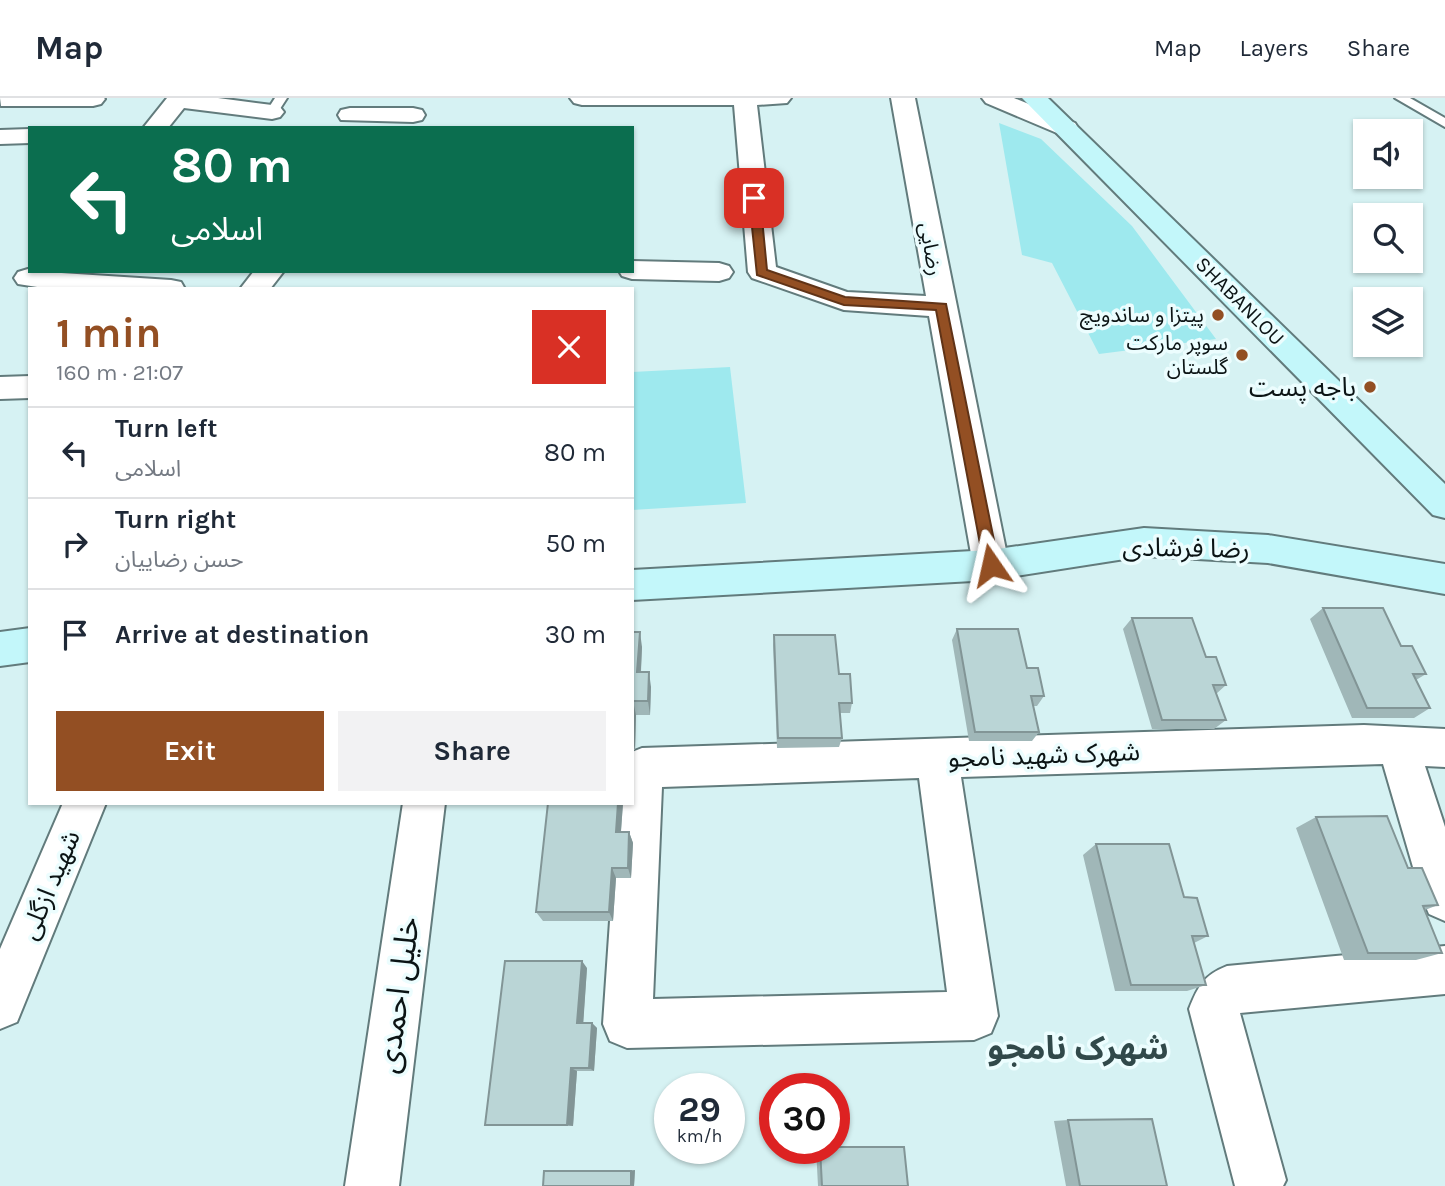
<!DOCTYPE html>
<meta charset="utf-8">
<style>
:root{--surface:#fff;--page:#f2f2f3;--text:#1f2937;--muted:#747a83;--line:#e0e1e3;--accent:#934f23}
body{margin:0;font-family:Karla,"Noto Sans Arabic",sans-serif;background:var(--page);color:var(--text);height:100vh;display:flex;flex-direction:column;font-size:26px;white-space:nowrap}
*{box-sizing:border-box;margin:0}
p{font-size:23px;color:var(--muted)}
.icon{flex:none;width:38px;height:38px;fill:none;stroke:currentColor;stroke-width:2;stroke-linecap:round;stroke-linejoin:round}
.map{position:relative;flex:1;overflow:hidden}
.panel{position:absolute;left:28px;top:189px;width:606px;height:518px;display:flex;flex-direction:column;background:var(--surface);border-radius:0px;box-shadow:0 2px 5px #0004}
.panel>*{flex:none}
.top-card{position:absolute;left:28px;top:28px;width:606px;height:147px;border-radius:0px;box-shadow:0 2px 5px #0004;background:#0b6e4f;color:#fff;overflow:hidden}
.fabs{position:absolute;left:1353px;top:21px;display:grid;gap:14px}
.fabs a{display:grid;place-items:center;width:70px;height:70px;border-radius:0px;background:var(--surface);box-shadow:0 2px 5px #0004;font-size:35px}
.speed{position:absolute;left:654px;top:975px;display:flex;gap:14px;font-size:35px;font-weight:700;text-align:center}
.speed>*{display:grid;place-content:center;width:91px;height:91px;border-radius:50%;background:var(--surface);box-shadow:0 2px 5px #0004;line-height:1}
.speed small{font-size:18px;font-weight:400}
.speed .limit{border:10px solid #d22;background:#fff;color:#111}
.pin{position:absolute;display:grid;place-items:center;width:60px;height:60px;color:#fff;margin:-30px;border-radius:14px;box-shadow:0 4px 10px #0006}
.me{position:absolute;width:77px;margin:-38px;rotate:349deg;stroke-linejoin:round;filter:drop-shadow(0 0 5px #0008)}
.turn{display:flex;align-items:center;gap:24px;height:147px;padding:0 28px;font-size:32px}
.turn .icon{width:91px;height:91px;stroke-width:2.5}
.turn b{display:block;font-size:49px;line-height:60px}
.round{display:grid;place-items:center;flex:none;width:74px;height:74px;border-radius:0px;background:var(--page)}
.head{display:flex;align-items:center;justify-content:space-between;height:119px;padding:0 28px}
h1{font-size:42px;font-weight:700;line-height:52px;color:var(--accent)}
.cta{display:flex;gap:14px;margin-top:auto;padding:14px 28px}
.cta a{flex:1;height:80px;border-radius:0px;background:var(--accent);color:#fff;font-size:28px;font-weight:700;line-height:80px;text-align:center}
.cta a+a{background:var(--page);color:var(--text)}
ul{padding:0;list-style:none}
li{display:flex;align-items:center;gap:21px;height:91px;padding:0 28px;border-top:2px solid var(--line)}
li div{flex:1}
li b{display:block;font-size:26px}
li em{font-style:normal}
header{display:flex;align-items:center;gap:42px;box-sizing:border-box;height:98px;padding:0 35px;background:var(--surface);border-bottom:2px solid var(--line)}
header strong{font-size:33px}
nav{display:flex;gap:38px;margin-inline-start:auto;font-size:24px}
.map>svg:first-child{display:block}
</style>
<header>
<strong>Map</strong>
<nav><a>Map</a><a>Layers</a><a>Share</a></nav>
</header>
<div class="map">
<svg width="1445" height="1088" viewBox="0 0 1445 1088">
<rect width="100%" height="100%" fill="#d6f2f3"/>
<!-- green -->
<path fill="#9ee9ee" d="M 999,25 L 1041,41 L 1132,128 L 1216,241 L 1099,256 L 1052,165 L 1022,157 Z
M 730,269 L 746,405 L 632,412 L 632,274 Z"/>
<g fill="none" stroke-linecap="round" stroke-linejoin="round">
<!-- lane casing -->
<g stroke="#627b7c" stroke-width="4">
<path id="lane" d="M 275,0 L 287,0 L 276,17 L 268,17 L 266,14 Z
M 1395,0 L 1410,0 L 1445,20 L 1445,29 Z"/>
</g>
<!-- street casing -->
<g stroke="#627b7c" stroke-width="4">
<path id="street" d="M 0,0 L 104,0 L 105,1 L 101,6 L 93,8 L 1,8 Z
M 167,0 L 218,0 L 272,7 L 280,9 L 284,14 L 280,19 L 272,21 L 184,10 L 168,30 L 143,30 Z
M 570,0 L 791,0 L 787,5 L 757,7 L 776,169 L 847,194 L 926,198 L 891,0 L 915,0 L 1009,467 L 1004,477 L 991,482 L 978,477 L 973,467 L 929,218 L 844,212 L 752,180 L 748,174 L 734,7 L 582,7 L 574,5 Z
M 982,0 L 1014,0 L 1075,25 L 1078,30 L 1075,35 L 1066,37 L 1057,35 L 986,5 Z
M 350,10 L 413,10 L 422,12 L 425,17 L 422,22 L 413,24 L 341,22 L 338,17 L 341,12 Z
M 30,31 L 30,45 L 0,46 L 0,32 Z
M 632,163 L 719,165 L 729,168 L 733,174 L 729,180 L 719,183 L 632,181 L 622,178 L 619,173 L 632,173 Z
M 28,171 L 30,173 L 171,182 L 181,184 L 185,191 L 50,191 L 18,186 L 14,180 L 18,174 Z
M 254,173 L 284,173 L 270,191 L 240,191 Z
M 30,278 L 30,300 L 0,301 L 0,279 Z
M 1364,627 L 1445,631 L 1445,669 L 1425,668 L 1445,729 L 1445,823 L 1429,816 L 1422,800 L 1383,666 L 961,679 L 998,918 L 991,935 L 974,942 L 627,950 L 610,943 L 603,926 L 618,705 L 632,705 L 632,654 L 642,650 ZM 919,680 L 947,894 L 653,901 L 662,689 Z
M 63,705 L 106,705 L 17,924 L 0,931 L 0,851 Z
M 403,705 L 445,705 L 399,1088 L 345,1088 Z
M 1445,848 L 1445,896 L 1240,915 L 1286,1082 L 1283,1088 L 1235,1088 L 1189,911 C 1198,888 1204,877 1227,868 Z"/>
</g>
<!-- secondary casing -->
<g stroke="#627b7c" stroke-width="4">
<path id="secondary" d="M 1022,0 L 1048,0 L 1445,386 L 1445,420 L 1433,417 Z
M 1144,430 L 1268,437 L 1445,466 L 1445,496 L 1268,465 L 1144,458 L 991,482 L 632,502 L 632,472 L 991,452 Z
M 30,530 L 30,564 L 0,568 L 0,534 Z"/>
</g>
<!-- lane -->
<use href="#lane" fill="#fff" fill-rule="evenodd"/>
<!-- street -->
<use href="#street" fill="#fff" fill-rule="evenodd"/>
<!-- secondary -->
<use href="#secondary" fill="#c3f7fa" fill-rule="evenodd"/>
</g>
<!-- wall -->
<path fill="#a0b7b8" d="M 1323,510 L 1401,548 L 1426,576 L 1416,582 L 1430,610 L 1414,620 L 1352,620 L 1310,521 Z
M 1132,520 L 1206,559 L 1226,587 L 1216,596 L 1226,622 L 1214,631 L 1152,631 L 1123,531 Z
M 957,531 L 1027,570 L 1044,598 L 1037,608 L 1033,608 L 1039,634 L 1032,643 L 969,643 L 952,542 Z
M 632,534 L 642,549 L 641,574 L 651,589 L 650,617 L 636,617 L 635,652 L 632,652 Z
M 774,537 L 839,576 L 852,605 L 850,615 L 840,615 L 842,640 L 839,649 L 777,650 L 773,547 Z
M 548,705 L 623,705 L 621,734 L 629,734 L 633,745 L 631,780 L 616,780 L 613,823 L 543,823 L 536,814 Z
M 1316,719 L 1408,770 L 1438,807 L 1425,812 L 1442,855 L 1416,862 L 1344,862 L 1296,730 Z
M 1096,746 L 1184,799 L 1208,838 L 1194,845 L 1206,887 L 1187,893 L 1115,893 L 1083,757 Z
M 587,870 L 583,925 L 592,925 L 597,930 L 594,973 L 577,973 L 573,1028 L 495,1028 L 485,1027 Z
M 1068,1022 L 1167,1088 L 1066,1088 L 1054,1023 Z
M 816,1050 L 835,1050 L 908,1088 L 818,1088 Z
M 552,1072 L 635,1072 L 634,1088 L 543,1088 L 544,1073 Z"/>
<!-- shaded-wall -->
<path fill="#829596" d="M 640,534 L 642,549 L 640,589 L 637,574 Z
M 649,574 L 651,589 L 650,617 L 648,603 Z
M 633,603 L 636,617 L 635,652 L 632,639 Z
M 618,705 L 623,705 L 620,745 L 616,734 Z
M 629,734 L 633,745 L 631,780 L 628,770 Z
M 612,770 L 616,780 L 613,823 L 609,814 Z
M 582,863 L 587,870 L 583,929 L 577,925 Z
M 592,925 L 597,930 L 594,973 L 589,970 Z
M 571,970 L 577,973 L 573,1028 L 567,1027 Z
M 635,1072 L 634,1088 L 631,1088 L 631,1073 Z"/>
<!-- building -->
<path fill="#bad5d6" stroke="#829596" stroke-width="2" d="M 1323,510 L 1383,510 L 1401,548 L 1412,548 L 1426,576 L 1413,576 L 1430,610 L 1367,610 Z
M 1132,520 L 1192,520 L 1206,559 L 1216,559 L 1226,587 L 1213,587 L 1226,622 L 1162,622 Z
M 957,531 L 1018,531 L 1027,570 L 1038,570 L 1044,598 L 1031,598 L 1039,634 L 975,634 Z
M 632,534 L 640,534 L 637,574 L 649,574 L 648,603 L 633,603 L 632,636 Z
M 774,537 L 835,537 L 839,576 L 850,576 L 852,605 L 839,605 L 842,640 L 778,640 Z
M 548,705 L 618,705 L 616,734 L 629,734 L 628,770 L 612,770 L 609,814 L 536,814 Z
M 1387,718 L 1408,770 L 1422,770 L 1438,807 L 1423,808 L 1442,855 L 1368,855 L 1316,719 Z
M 1096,746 L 1169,746 L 1184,799 L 1197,800 L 1208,838 L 1192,838 L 1206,887 L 1131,887 Z
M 505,863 L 582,863 L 577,925 L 592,925 L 589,970 L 571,970 L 567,1027 L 485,1027 Z
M 1152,1021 L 1167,1088 L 1080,1088 L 1068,1022 Z
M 835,1049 L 904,1049 L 908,1088 L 822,1088 L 820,1050 L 835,1050 Z
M 544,1073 L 631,1073 L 631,1088 L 543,1088 Z"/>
<!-- route -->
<path fill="#934f23" stroke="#603317" stroke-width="2" d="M 754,97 L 760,100 L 767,172 L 845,199 L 946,206 L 999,467 L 996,471 L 986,471 L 984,467 L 936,212 L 844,207 L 757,177 L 749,100 Z"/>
<!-- markers -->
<g fill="#934f23" stroke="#ecfdfe" stroke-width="2.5">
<circle cx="1218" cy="217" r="7"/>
<circle cx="1242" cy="257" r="7"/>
<circle cx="1370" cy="289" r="7"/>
</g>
<g text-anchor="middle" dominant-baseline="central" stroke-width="7" stroke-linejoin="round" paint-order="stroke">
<!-- far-street labels -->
<g font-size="21" fill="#0b1415" stroke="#ecfdfe">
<text transform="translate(931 151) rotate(80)">رضایی</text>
<text transform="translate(1240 203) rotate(45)">SHABANLOU</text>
</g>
<!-- far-poi labels -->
<g font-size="21" fill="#0b1415" stroke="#ecfdfe" text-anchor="end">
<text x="1204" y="217">پیتزا و ساندویچ</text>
<text x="1228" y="245">سوپر مارکت<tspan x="1228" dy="24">گلستان</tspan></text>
</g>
<!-- poi labels -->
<g font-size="26" fill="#0b1415" stroke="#ecfdfe" text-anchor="end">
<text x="1356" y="289">باجه پست</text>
</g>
<!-- street labels -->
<g font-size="26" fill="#0b1415" stroke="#ecfdfe">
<text transform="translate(1186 450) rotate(1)">رضا فرشادی</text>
<text transform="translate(1044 657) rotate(-2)">شهرک شهید نامجو</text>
<text transform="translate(50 787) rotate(-67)">شهید ازگلی</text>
</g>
<!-- near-street labels -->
<g font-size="32" fill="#0b1415" stroke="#ecfdfe">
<text transform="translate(398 897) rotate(-82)">خلیل احمدی</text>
</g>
<!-- near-neighbourhood labels -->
<g font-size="33" font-weight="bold" fill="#31494a" stroke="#ecfdfe">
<text x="1078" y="950">شهرک نامجو</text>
</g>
</g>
</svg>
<div class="fabs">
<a><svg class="icon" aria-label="sound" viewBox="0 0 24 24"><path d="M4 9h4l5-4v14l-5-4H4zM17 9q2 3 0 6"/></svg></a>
<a><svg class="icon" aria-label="search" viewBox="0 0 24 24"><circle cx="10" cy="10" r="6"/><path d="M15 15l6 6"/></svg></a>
<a><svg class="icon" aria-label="layers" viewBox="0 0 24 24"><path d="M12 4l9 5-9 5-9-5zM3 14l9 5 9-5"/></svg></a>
</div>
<div class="speed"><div>29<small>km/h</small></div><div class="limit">30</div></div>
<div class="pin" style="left:754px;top:100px;background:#d93025"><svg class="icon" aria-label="arrive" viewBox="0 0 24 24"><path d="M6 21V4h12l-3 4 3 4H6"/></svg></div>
<svg class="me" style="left:991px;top:467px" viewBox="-20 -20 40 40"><path d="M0-17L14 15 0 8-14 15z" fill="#934f23" stroke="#fff" stroke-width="4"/></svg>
<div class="top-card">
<div class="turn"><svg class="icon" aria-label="left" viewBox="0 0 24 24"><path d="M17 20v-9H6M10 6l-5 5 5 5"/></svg><div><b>80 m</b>اسلامی</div></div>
</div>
<section class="panel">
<div class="head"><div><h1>1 min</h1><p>160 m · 21:07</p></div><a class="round" style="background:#d93025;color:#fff"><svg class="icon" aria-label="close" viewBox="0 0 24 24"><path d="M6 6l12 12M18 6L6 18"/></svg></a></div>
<ul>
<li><svg class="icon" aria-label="left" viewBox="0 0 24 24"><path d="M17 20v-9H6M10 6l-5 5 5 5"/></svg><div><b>Turn left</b><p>اسلامی</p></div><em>80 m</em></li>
<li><svg class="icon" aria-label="right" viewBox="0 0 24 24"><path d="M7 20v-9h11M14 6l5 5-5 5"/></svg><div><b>Turn right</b><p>حسن رضاییان</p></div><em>50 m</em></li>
<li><svg class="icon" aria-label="arrive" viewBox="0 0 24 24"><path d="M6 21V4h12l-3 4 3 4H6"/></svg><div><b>Arrive at destination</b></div><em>30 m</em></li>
</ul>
<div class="cta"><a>Exit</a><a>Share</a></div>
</section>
</div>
